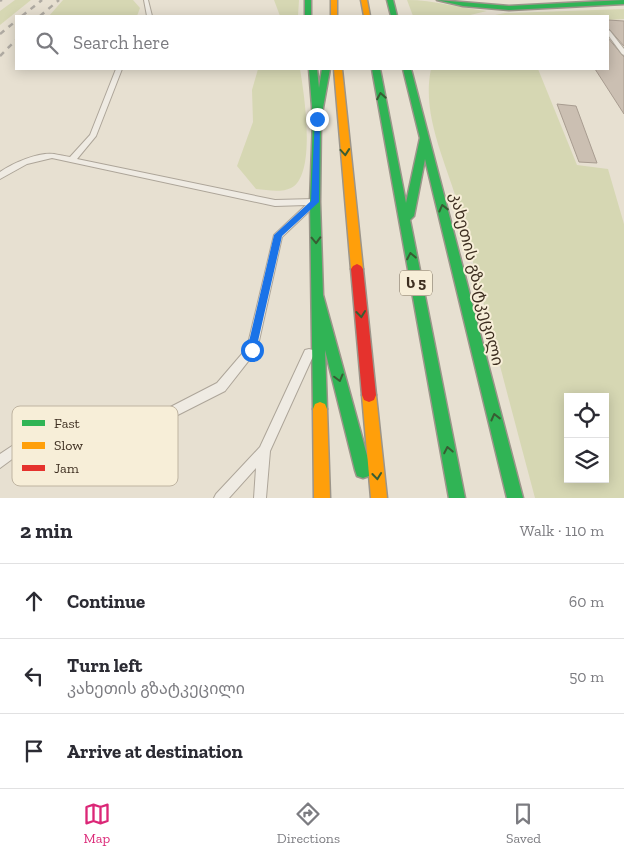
<!DOCTYPE html>
<meta charset="utf-8">
<style>
body{margin:0;font-family:"Zilla Slab","Noto Sans Georgian",serif;background:#f2f2f3;color:#2b2b33}
.controls{position:absolute;right:15px;bottom:15px;display:grid;overflow:hidden;border-radius:0px;box-shadow:0 2px 12px #0003}
.controls button{width:45px;height:45px;display:grid;place-items:center;padding:0;border:0;border-bottom:1px solid #e1e1e2;background:#fff;color:#2b2b33;font:25px sans-serif}
.stop{position:absolute;width:15px;height:15px;margin:-11px;border:4px solid #1a73e8;border-radius:50%;background:#fff}
.stop.end{background:#1a73e8;border-color:#fff;box-shadow:0 1px 5px #0008}
.list{margin:0;padding:0;list-style:none}
h2{display:flex;justify-content:space-between;align-items:center;height:65px;margin:0;padding:0 20px;font-size:21px}
h2 small{font-size:16px;font-weight:400;color:#7c7c81}
.list li{display:grid;grid-template-columns:32px 1fr auto;gap:15px;align-items:center;box-sizing:border-box;height:75px;padding:0 20px;border-top:1px solid #e1e1e2}
.list b{display:block;font-size:19px;white-space:nowrap}
.list p{margin:0;font-size:16px;white-space:nowrap;color:#7c7c81}
.list em{font-size:16px;font-style:normal;color:#7c7c81}
.icon{flex:none;width:28px;height:28px;fill:none;stroke:currentColor;stroke-width:2;stroke-linecap:round;stroke-linejoin:round}
.map{position:relative;flex:none;width:624px;height:498px;overflow:hidden}
.search{position:absolute;background:#fff;box-shadow:0 2px 12px #0003;left:15px;right:15px;top:15px;height:55px;display:flex;align-items:center;gap:12px;box-sizing:border-box;padding:0 18px;border-radius:0px;color:#7c7c81;font-size:19px}
.sheet{height:290px;background:#fff}
nav{display:flex;justify-content:space-around;align-items:center;box-sizing:border-box;height:70px;border-top:1px solid #e1e1e2;background:#fff;font-size:14px;color:#7c7c81}
nav a{display:grid;justify-items:center;gap:2px}
nav .on{color:#db2777}
.map>svg:first-child{display:block}
.green{fill:#d6d7b3;fill-rule:evenodd}
.building{fill:#cbbfb2;stroke:#a89c90}
.lines{fill:none;stroke-linecap:round;stroke-linejoin:round}
.lane-casing{stroke:#ada599;stroke-width:2}
.fast-casing{stroke:#9c958a;stroke-width:3}
.slow-casing{stroke:#9c958a;stroke-width:3}
.jam-casing{stroke:#9c958a;stroke-width:3}
.lane{fill:#efebe3;fill-rule:evenodd}
.fast{fill:#30b455;fill-rule:evenodd}
.slow{fill:#ff9f0a;fill-rule:evenodd}
.jam{fill:#e5322d;fill-rule:evenodd}
.rail{stroke:#afaaa2;stroke-width:2.5;stroke-dasharray:5.5 5.5;stroke-linecap:butt}
.oneway{stroke:#385d33}
.route{fill:#1a73e8}
.labels{text-anchor:middle;dominant-baseline:central;stroke-width:4;stroke-linejoin:round;paint-order:stroke}
.shield{fill:#f7eed8;stroke:#756857;stroke-width:1}
.shield-label{font-size:15px;font-weight:bold;fill:#3d2e20}
.street-label{font-size:16px;fill:#3d2e20;stroke:#f7eed8}
.key{fill:#f7eed8;stroke:#bfb4a1;stroke-width:1}
.key-label{font-size:14px;fill:#3d2e20}
</style>
<div class="map">
<svg width="624" height="498" viewBox="0 0 624 498">
<rect width="100%" height="100%" fill="#e7e0d1"/>
<g class="green">
<path d="M15,0H31L0,25V11Z"/>
<path d="M63,0H133L140,8L137,16H49Z"/>
<path d="M274,0H299L298,16H280Z"/>
<path d="M407,0C434,0 460,8 487,11L466,16H413Z"/>
<path d="M624,9V19L608,20V16H490L505,13Z"/>
<path d="M258,69H300C304,93 317,175 291,188C281,193 267,190 256,189L237,166L253,122L252,90Z"/>
<path d="M431,69H538L577,165L608,169L624,224V498H535C509,401 484,305 459,208C447,164 421,116 431,69ZM568,397H605V479H568Z"/>
</g>
<g class="building">
<path d="M608,20L624,21V46L608,28Z"/>
<path d="M608,38L624,57V114L595,69H608Z"/>
<path d="M557,104L576,106L597,163L579,162Z"/>
</g>
<g class="lines">
<defs>
<g id="lane">
<path d="M144,0H148L152,16H147Z"/>
<path d="M608,30L610,31L624,49V55L622,54L608,35Z"/>
<path d="M116,69H122L96,136L77,159L275,200L315,199L319,202L282,237L257,350L225,391L152,428L15,457L0,468V454L12,446L151,417L217,383L247,348L274,235L306,205L275,206L52,158L27,164L0,179V172C13,163 38,152 54,154C59,155 65,156 70,157L90,135Z"/>
<path d="M309,349L313,350L314,354L270,451L266,498H254L256,468L229,498H214L216,494L260,447L305,350Z"/>
</g>
<g id="fast">
<rect x="305" y="0" width="6" height="16"/>
<path d="M387,0H393L397,16H391Z"/>
<path d="M437,0L509,6L624,0V4L509,10L463,6Z"/>
<path d="M309,69H317L319,88L322,69H330L321,119L320,202L323,295L371,470L369,476L363,478L357,476L355,470L325,350L327,409L325,414L320,416L315,414L313,409L310,202L313,119Z"/>
<path d="M372,69H380L406,203L420,138L403,69H411L523,498H507L425,159L414,216L410,220L465,498H449Z"/>
</g>
<g id="slow">
<rect x="331" y="0" width="6" height="16"/>
<path d="M361,0H367L370,16H364Z"/>
<path d="M334,69H342L363,269L361,272L357,274L353,272L351,269Z"/>
<path d="M369,388L374,390L376,395L387,498H371L362,395L364,390Z"/>
<path d="M320,402L325,404L327,409L330,498H314L313,409L315,404Z"/>
</g>
<path id="jam" d="M357,264L361,266L363,269L376,395L374,400L369,402L364,400L362,395L351,269L353,266Z"/>
</defs>
<use href="#lane" class="lane-casing"/>
<use href="#fast" class="fast-casing"/>
<use href="#slow" class="slow-casing"/>
<use href="#jam" class="jam-casing"/>
<use href="#lane" class="lane"/>
<use href="#fast" class="fast"/>
<use href="#slow" class="slow"/>
<use href="#jam" class="jam"/>
<g class="rail">
<path d="M0,1L2,0"/>
<path d="M22,16L42,0"/>
<path d="M40,16L59,0"/>
<path d="M0,34L16,21"/>
<path d="M0,56L16,40"/>
</g>
</g>
<defs><path id="oneway-chevron" d="M-2-3.5L2.5 0L-2 3.5" fill="none" stroke-width="1.6" stroke-linecap="round" stroke-linejoin="round" transform="scale(1.25)"/></defs>
<g class="oneway">
<use href="#oneway-chevron" transform="translate(381 96) rotate(-100)"/>
<use href="#oneway-chevron" transform="translate(345 152) rotate(85)"/>
<use href="#oneway-chevron" transform="translate(443 208) rotate(-104)"/>
<use href="#oneway-chevron" transform="translate(316 240) rotate(88)"/>
<use href="#oneway-chevron" transform="translate(411 256) rotate(-101)"/>
<use href="#oneway-chevron" transform="translate(361 314) rotate(84)"/>
<use href="#oneway-chevron" transform="translate(339 378) rotate(75)"/>
<use href="#oneway-chevron" transform="translate(495 417) rotate(-104)"/>
<use href="#oneway-chevron" transform="translate(448 450) rotate(-101)"/>
<use href="#oneway-chevron" transform="translate(377 476) rotate(84)"/>
</g>
<path class="route" d="M315,118L320,119L319,202L282,236L256,350L252,355L247,350L274,235L311,201Z"/>
<g class="labels">
<rect class="shield" x="400" y="270.5" width="32" height="25" rx="4"/>
<g class="shield-label">
<text x="416" y="283">ს 5</text>
</g>
<g class="street-label">
<text transform="translate(477 279) rotate(76)">კახეთის გზატკეცილი</text>
</g>
</g>
<rect x="12" y="406" width="166" height="80" rx="8" class="key"/>
<rect x="22" y="420" width="23" height="6" fill="#30b455"/>
<rect x="22" y="442" width="23" height="7" fill="#ff9f0a"/>
<rect x="22" y="465" width="23" height="6" fill="#e5322d"/>
<g class="key-label">
<text x="54" y="428">Fast</text>
<text x="54" y="450">Slow</text>
<text x="54" y="473">Jam</text>
</g>
</svg>
<div class="controls">
<button><svg class="icon" aria-label="locate" viewBox="0 0 24 24"><circle cx="12" cy="12" r="6"/><path d="M12 2v4M12 18v4M2 12h4M18 12h4"/></svg></button>
<button><svg class="icon" aria-label="layers" viewBox="0 0 24 24"><path d="M12 4l9 5-9 5-9-5zM3 14l9 5 9-5"/></svg></button>
</div>
<div class="stop" style="left:252px;top:350px"></div>
<div class="stop end" style="left:317px;top:119px"></div>
<div class="search"><svg class="icon" aria-label="search" viewBox="0 0 24 24"><circle cx="10" cy="10" r="6"/><path d="M15 15l6 6"/></svg>Search here</div>
</div>
<section class="sheet">
<h2>2 min<small>Walk · 110 m</small></h2>
<ul class="list">
<li><svg class="icon" aria-label="ahead" viewBox="0 0 24 24"><path d="M12 20V5M6 11l6-6 6 6"/></svg><div><b>Continue</b></div><em>60 m</em></li>
<li><svg class="icon" aria-label="left" viewBox="0 0 24 24"><path d="M17 20v-9H6M10 6l-5 5 5 5"/></svg><div><b>Turn left</b><p>კახეთის გზატკეცილი</p></div><em>50 m</em></li>
<li><svg class="icon" aria-label="arrive" viewBox="0 0 24 24"><path d="M6 21V4h12l-3 4 3 4H6"/></svg><div><b>Arrive at destination</b></div></li>
</ul>
</section>
<nav>
<a class="on"><svg class="icon" aria-label="map" viewBox="0 0 24 24"><path d="M3 6l6-2 6 2 6-2v14l-6 2-6-2-6 2zM9 4v14M15 6v14"/></svg>Map</a>
<a><svg class="icon" aria-label="directions" viewBox="0 0 24 24"><path d="M12 3l9 9-9 9-9-9zM9 14v-3h6M13 9l2 2-2 2"/></svg>Directions</a>
<a><svg class="icon" aria-label="saved" viewBox="0 0 24 24"><path d="M7 4h10v16l-5-4-5 4z"/></svg>Saved</a>
</nav>
